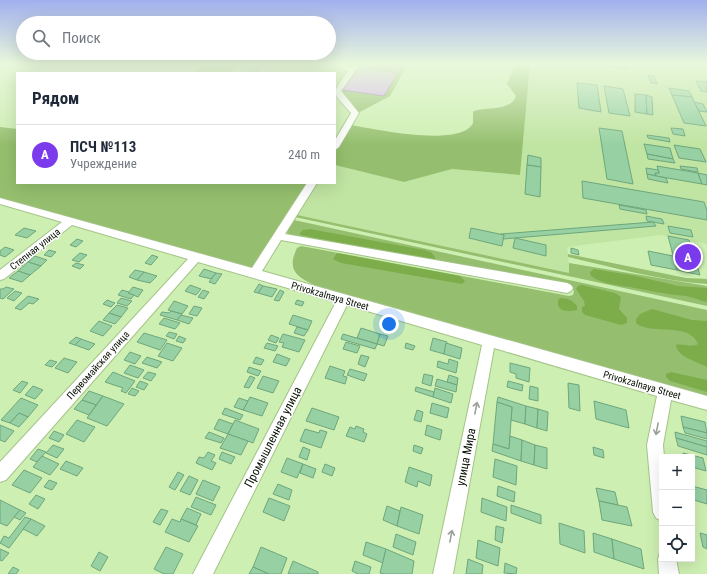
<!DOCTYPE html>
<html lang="ru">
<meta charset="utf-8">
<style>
body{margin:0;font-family:"Roboto Condensed",sans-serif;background:#f2f2f3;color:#1f2937}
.controls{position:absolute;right:12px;bottom:12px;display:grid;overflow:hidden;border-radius:0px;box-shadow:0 4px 16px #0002}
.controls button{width:36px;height:36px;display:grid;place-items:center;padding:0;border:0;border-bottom:1px solid #e0e1e3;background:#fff;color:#1f2937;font:20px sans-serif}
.you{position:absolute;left:389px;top:324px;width:14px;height:14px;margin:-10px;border:3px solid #fff;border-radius:50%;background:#1a73e8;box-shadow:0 0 0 6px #1a73e833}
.badge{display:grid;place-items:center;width:26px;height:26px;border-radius:50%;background:#7c3aed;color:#fff;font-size:13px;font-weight:700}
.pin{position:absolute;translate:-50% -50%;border:2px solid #fff;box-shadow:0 1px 4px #0006}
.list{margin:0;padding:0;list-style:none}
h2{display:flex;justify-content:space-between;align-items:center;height:52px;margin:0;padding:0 16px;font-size:17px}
h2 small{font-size:13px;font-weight:400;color:#747a83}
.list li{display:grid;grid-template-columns:26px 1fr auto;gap:12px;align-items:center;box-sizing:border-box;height:60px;padding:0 16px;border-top:1px solid #e0e1e3}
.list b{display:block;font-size:15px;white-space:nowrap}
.list p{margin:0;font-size:13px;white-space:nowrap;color:#747a83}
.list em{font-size:13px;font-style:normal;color:#747a83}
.icon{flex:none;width:22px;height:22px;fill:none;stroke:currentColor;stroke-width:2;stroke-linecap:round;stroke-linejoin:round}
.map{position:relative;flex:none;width:707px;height:574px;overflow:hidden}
.search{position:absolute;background:#fff;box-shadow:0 4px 16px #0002;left:16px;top:16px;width:320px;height:44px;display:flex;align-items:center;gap:10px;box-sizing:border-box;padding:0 14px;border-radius:22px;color:#747a83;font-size:15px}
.panel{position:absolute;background:#fff;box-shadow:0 4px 16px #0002;left:16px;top:72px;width:320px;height:112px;border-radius:0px}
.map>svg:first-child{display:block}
.built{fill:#c0e4a2}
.green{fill:#95bf6e}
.forest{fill:#7dad4a}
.water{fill:#d6a9f4;stroke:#987bab}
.building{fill:#96d0a3;stroke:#6ea67b}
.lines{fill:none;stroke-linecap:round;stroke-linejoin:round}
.minor-casing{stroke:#a4c388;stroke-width:2}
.minor{fill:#fff;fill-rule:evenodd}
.oneway{stroke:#9b9f99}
.labels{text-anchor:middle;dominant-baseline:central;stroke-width:3;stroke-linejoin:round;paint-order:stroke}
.street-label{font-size:10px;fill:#061000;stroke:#fff}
.near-street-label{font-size:12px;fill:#061000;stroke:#fff}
</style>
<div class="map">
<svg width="707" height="574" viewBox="0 0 707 574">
<rect width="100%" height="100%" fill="#ceefb2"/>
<g class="built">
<path d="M240,64H404L384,96L335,89V73L230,72Z"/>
<path d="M530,64H707V244L661,235L567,247L570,274L297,215L316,183H335V165L404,182L452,169L520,175Z"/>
</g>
<g class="green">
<path d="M205,64H240L230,72L234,73H194Z"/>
<path d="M404,64H408L390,96L358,113L339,89L384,96Z"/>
<path d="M515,64H530L520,175L452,169L404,182L335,165V152L351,125C374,129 461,148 473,123V112L474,111C486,107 512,111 516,96L507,84Z"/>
<path d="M0,127L17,129V183H308L252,269L0,199Z"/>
<path d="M297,215L569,273V263L707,286V306L295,217Z"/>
<path d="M294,220L707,310V397L314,285C295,276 287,269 297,248L301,246L569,296L573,295L574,291L572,288L288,236L287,232Z"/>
<path d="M568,254L686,278L707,279V284C662,281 612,267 568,257Z"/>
</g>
<g class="forest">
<path d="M310,229L424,250L431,252L435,257V259L432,260L300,235V233L303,230Z"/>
<path d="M337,253L460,276L465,281L462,284L341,263L333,259Z"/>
<path d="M594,269L636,276L678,286L707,288V302C700,301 693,297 686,296C669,295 652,291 635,288C620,285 603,285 591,276L590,272Z"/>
<path d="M582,285L615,293L621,297L619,309L627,318V323L621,325L585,315L582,312V307L585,306L584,301L576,289L578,286Z"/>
<path d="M560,298C568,298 573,301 577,306V310C568,312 556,312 558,300Z"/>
<path d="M652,309L692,320L707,321V367C698,362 677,357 676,345C683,343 691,348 698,344C689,321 651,336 636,323V319L640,314Z"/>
<path d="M671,372L707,380V392L670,381L666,377V374Z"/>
</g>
<g class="water">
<path d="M362,64H404L400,71L361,65Z"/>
<path d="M360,67L398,73L384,96L342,90Z"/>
</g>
<g class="building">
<path d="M255,64H265L258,71L249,70Z"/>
<path d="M600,64L628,66L629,69L601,66Z"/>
<path d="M648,75L654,76L657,84L651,83Z"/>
<path d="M696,81L707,82V92L701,91Z"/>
<path d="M577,83L597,85L601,112L579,108Z"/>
<path d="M604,86L623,89L630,116L609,113Z"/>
<path d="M669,88L689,91L692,97L672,95Z"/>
<path d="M635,94L646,95L647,114L635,112Z"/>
<path d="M646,95L652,97L653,115L647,114Z"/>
<path d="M672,95L692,97L706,126L684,123Z"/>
<path d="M694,102L703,104L707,112L699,111Z"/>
<path d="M599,128L622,131L633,184L607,179Z"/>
<path d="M671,128L683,129L685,136L673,134Z"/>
<path d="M647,135L669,138L670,142L648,138Z"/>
<path d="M644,144L670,148L673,159L647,154Z"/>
<path d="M674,145L700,149L706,162L679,158Z"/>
<path d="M647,154L673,159L675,163L648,159Z"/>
<path d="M528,155L541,158V167L527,165Z"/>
<path d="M527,165L541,167L540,197L525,194Z"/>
<path d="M657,166L698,173L702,184L656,176L655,173H659Z"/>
<path d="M680,166L697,168L698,172L681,169Z"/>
<path d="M646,168L658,170L659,173H655L656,176L647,174Z"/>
<path d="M698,173L707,175V185L702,184Z"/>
<path d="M647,174L666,178L668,183L648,179Z"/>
<path d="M582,181L704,202L707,210V220L583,198Z"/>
<path d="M619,205L646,210L647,214L620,209Z"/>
<path d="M646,216L662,219L664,224L647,221Z"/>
<path d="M653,222L656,226L503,239L504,235L501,234Z"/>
<path d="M668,226L691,230L693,237L670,233Z"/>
<path d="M24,228L36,231L27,238L15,235Z"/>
<path d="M471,228L504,235L502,246L469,238Z"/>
<path d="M668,236L689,240L700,275L677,270Z"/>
<path d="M515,238L546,245V256L513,248Z"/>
<path d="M77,239L83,241L76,247L70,245Z"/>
<path d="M5,247L14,250L5,257L0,255V251Z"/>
<path d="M571,248L578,250L579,255L571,253Z"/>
<path d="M49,250L56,252L51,257L44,255Z"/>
<path d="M648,251L673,256L677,270L651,265Z"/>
<path d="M80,253L87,255L79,262L72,260Z"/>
<path d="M152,255L158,257L151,265L145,263Z"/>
<path d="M35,256L47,260L41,266L28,262Z"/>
<path d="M28,262L41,266L30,275L18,271Z"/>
<path d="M76,263L84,265L80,269L72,266Z"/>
<path d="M204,269L216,273L211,279L199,276Z"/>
<path d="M135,270L144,272L137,280L129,277Z"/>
<path d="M18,271L30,275L22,282L9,278Z"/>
<path d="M144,272L157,276L150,283L137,280Z"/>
<path d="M216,273L222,274L215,284L209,282Z"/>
<path d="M259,284L263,286L258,293L254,292Z"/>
<path d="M190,285L201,289L196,295L185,291Z"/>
<path d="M263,286L277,289L272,297L258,293Z"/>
<path d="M6,287L14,289L3,299L0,298V289H3Z"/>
<path d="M133,287L143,290L138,297L128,293Z"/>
<path d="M122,290L129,292L128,293L134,295L131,299L118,295Z"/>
<path d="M203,290L209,292L204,299L198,297Z"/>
<path d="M280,290L284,292L279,301L274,300Z"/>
<path d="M15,291L22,293L14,301L7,298Z"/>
<path d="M28,296L39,299L33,304L29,303L21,310L15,308Z"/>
<path d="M121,298L132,301L127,306L117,303Z"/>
<path d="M107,300L115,303L111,307L103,304Z"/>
<path d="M297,300L304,302L302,306L295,304Z"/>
<path d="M174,301L188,306L182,314L168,310Z"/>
<path d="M117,305L128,308L121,317L109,313Z"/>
<path d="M194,306L202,308L197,316L189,314Z"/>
<path d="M171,311L182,314L177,320L160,315L162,312L169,313Z"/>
<path d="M109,313L121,317L115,324L103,320Z"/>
<path d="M181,315L193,318L189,324L177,320Z"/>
<path d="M293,315L312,321L308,330L289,324Z"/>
<path d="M164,318L180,323L175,329L159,324Z"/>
<path d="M99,321L112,326L103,336L90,331Z"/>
<path d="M297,327L308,330L304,336L294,333Z"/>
<path d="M361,328L380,334L377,344L357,338Z"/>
<path d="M169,332L177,334L174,339L166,336Z"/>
<path d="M144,333L167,340L160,350L137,342Z"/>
<path d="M283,334L305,340L299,352L282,347L284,343L279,342Z"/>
<path d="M343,334L377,344L375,349L341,339Z"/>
<path d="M380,334L388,336L384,346L377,344Z"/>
<path d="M271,335L279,338L276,343L268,340Z"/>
<path d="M179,336L186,339L183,343L176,341Z"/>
<path d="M76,337L81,339L75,345L69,343Z"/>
<path d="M433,338L447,342L444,354L430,350Z"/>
<path d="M81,339L95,344L89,350L75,345Z"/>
<path d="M346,342L360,346L357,353L343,349Z"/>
<path d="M167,343L182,348L173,361L158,356Z"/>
<path d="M267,343L278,346L275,351L264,348Z"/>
<path d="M406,343L415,346L413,350L405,348Z"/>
<path d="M446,343L462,348L460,359L444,354Z"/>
<path d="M130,352L141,356L135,364L124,360Z"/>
<path d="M277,354L290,359L286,366L273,362Z"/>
<path d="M361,355L369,357L365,367L358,364Z"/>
<path d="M147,357L162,362L157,368L142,363Z"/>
<path d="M256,357L264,360L261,365L253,363Z"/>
<path d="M64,358L77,362L68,373L55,368Z"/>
<path d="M449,359L458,362L456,373L437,367L438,361L448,364Z"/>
<path d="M50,360L57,362L52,367L45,365Z"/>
<path d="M510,363L530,368L529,382L516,378V374L510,372Z"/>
<path d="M130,365L144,370L138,378L124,373Z"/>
<path d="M330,366L345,371L343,376L347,377L345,384L325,378Z"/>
<path d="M249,367L261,371L258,376L247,372Z"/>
<path d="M350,369L367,374L364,381L347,375Z"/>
<path d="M113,372L135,381L126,393L121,391L123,388L105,382Z"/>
<path d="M148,372L156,374L151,381L143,378Z"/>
<path d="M424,374L433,376L431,386L422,383Z"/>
<path d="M449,375L458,378L457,385L447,382Z"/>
<path d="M250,376L255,378L249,388L244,387Z"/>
<path d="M263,376L279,381L273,393L257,388Z"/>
<path d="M437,379L457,385L456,392L435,386Z"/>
<path d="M22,381L28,383L20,393L13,390Z"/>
<path d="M140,381L148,384L144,390L136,387Z"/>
<path d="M508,381L523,385L522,391L507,387Z"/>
<path d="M568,383L579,385L580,411L569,408Z"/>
<path d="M33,386L43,390L35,399L25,395Z"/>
<path d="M530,386L538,388V401L529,399Z"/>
<path d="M416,387L434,392L433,397L415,391Z"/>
<path d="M132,388L139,391L135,396L128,394Z"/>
<path d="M435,388L453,394L451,403L433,397Z"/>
<path d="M89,391L103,396L96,405L82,400Z"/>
<path d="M103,396L124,404L107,426L87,418Z"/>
<path d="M250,397L268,403L262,416L243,410Z"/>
<path d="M498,397L526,406L525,424L511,420L512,407L497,402Z"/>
<path d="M21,398L38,405L28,417L19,413L10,423L1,420Z"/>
<path d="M239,398L248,401L243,410L234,407Z"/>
<path d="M82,400L96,405L89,415L74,409Z"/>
<path d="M594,401L626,410L629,428L596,419Z"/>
<path d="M497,402L512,407L509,449L493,444Z"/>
<path d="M432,403L449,408L447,418L430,413Z"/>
<path d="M526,406L538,409L537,428L525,424Z"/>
<path d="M225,408L243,415L240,420L222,414Z"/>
<path d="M312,408L339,417L334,430L306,421Z"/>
<path d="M538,409L548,412L547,431L537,428Z"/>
<path d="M417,410L423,412L421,422L414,420Z"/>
<path d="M19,413L28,417L19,427L10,423Z"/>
<path d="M681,416L705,422L707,433L683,427Z"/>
<path d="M219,419L233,424L228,434L214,429Z"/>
<path d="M77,420L95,427L84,442L66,434Z"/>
<path d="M235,420L259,429L253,443L228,434Z"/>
<path d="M0,425L14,431L5,442L0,440Z"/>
<path d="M427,425L442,430L440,440L425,435Z"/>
<path d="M356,426L364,429L363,432L367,434L364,442L346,436L350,427L355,429Z"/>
<path d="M683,427L707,433V439L685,433Z"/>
<path d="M305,429L319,433L320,430L327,432L321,448L300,441Z"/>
<path d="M54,431L64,435L59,442L49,438Z"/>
<path d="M209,432L224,438L221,443L205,438Z"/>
<path d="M675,432L707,441V447L676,438Z"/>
<path d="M228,434L248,441L241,455L220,448Z"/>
<path d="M510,436L522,440L521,461L492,451L493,444L509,449Z"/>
<path d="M676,438L707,447V455L678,446Z"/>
<path d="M522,440L535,445L534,465L521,461Z"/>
<path d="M53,445L64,449L57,458L46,453Z"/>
<path d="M414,445L423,448L421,454L413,451Z"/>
<path d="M535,445L547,448V469L534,465Z"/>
<path d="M303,447L310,450L307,460L299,457Z"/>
<path d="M593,447L603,450L604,458L594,455Z"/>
<path d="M38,449L46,452L37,462L30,459Z"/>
<path d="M208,452L215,455L211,461L216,463L212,470L196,463L199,457L204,458Z"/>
<path d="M222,452L235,457L231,464L219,459Z"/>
<path d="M683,453L703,458L706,471L692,467V457H684Z"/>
<path d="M42,456L59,464L50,475L33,467Z"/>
<path d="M287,458L303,464L297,478L281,472Z"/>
<path d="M495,459L517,466L516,485L493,477Z"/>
<path d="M66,461L83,468L77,476L60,469Z"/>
<path d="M303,464L316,469L313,478L300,473Z"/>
<path d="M325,464L335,468L332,476L322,472Z"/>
<path d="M409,467L432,475L430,486L418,481L417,487L405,482Z"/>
<path d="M24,470L42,478L30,493L12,485Z"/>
<path d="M178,472L184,475L175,490L169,487Z"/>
<path d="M189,476L198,480L190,495L180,491Z"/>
<path d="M49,480L57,483L52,490L44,487Z"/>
<path d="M203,480L220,487L213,501L196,494Z"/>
<path d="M278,484L292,490L289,500L273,494Z"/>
<path d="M498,486L515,492L514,502L497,496Z"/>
<path d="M692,486L707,490V504L694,500Z"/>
<path d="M596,488L615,492L618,505L599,501Z"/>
<path d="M36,495L45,499L38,509L29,504Z"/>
<path d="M196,497L216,505L211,515L191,507Z"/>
<path d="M269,498L290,506L284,521L263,512Z"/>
<path d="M482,498L507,507L506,521L481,512Z"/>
<path d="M0,500L20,510L7,526L0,523Z"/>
<path d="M599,501L627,507L632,526L602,520Z"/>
<path d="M511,505L541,515V524L511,513Z"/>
<path d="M387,506L400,511L397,526L383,520Z"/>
<path d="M401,507L423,515L419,534L397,526Z"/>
<path d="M187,508L201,514L196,525L181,519Z"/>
<path d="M161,509L168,511L160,525L153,522Z"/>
<path d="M20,510L26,513L20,520L14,517Z"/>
<path d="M25,517L31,519L9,548L0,543L4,536L9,538Z"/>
<path d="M31,519L45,526L37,536L23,529Z"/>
<path d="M172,519L180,522L181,519L198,526L189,542L165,532Z"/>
<path d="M559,523L584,531L585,553L560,544Z"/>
<path d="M496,526L504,528L502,543L495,540Z"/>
<path d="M593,533L612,539L614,559L594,552Z"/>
<path d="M700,533L707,535V549L703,547Z"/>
<path d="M396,534L416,542L413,555L393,547Z"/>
<path d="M612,539L641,549L644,569L614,559Z"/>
<path d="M478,540L500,548L498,566L476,558Z"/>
<path d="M366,542L386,549L383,563L363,555Z"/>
<path d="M166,547L183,554L173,574H164L154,569Z"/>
<path d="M261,547L287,558L281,574H269L253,567Z"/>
<path d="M0,549L9,553L2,561L0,560Z"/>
<path d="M386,549L414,561L412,574H384L380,573Z"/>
<path d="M99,552L108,557L100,571L91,566Z"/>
<path d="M468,559L483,565L482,574H466Z"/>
<path d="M293,561L318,572V574H288Z"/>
<path d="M355,561L371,567L369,574H358L352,571Z"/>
<path d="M505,563L517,568L516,574L504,573Z"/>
<path d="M13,567L19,570L16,574H8Z"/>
<path d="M253,567L269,574H249Z"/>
</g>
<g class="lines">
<defs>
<g id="minor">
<path d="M326,64H344L351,68L353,64H360L341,91L359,113L339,147L335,150V140L351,113C332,91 330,96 348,71L341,68Z"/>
<path d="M307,183H317L285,234L567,283L571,285L573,288L571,291L567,293L281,240L262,271L707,396V410L671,400L663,445L664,457H662V521L656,518L653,512L647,445L657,396L494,348L453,574H433L482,345L347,305L213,574H193L336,302L198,262L6,480L0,482V462L188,259L72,225L4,279L0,280V270L62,222L0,204V198L252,268Z"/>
<path d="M660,552H662V559H676L679,574H659L658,559Z"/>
</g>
</defs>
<use href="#minor" class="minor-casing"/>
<use href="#minor" class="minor"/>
</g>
<defs><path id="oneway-shaft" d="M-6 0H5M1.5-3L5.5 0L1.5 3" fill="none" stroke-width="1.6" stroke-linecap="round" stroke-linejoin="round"/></defs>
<g class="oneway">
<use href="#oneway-shaft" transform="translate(476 408) rotate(-79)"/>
<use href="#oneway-shaft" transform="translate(657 429) rotate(101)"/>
<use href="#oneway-shaft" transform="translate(451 536) rotate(-79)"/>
</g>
<linearGradient id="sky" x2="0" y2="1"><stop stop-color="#a1b0ed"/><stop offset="0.44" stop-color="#e9f8dc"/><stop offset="1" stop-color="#e9f8dc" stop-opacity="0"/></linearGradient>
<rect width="707" height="145" fill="url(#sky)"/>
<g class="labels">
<g class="street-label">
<text transform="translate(35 249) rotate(-38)">Степная улица</text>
<text transform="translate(330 296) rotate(16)">Privokzalnaya Street</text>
<text transform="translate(98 365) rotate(-48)">Первомайская улица</text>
<text transform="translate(642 385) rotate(16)">Privokzalnaya Street</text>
</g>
<g class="near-street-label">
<text transform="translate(273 437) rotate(-63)">Промышленная улица</text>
<text transform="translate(466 457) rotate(-79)">улица Мира</text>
</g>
</g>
</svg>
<div class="controls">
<button>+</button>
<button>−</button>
<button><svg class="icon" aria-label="locate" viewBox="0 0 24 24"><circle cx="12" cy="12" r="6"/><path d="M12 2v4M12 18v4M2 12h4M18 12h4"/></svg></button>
</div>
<div class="you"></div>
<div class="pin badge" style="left:688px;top:257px">A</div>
<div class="search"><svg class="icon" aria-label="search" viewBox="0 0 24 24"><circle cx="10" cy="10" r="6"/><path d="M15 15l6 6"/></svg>Поиск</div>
<section class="panel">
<h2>Рядом<small></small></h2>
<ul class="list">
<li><span class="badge">A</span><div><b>ПСЧ №113</b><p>Учреждение</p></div><em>240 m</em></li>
</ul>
</section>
</div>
